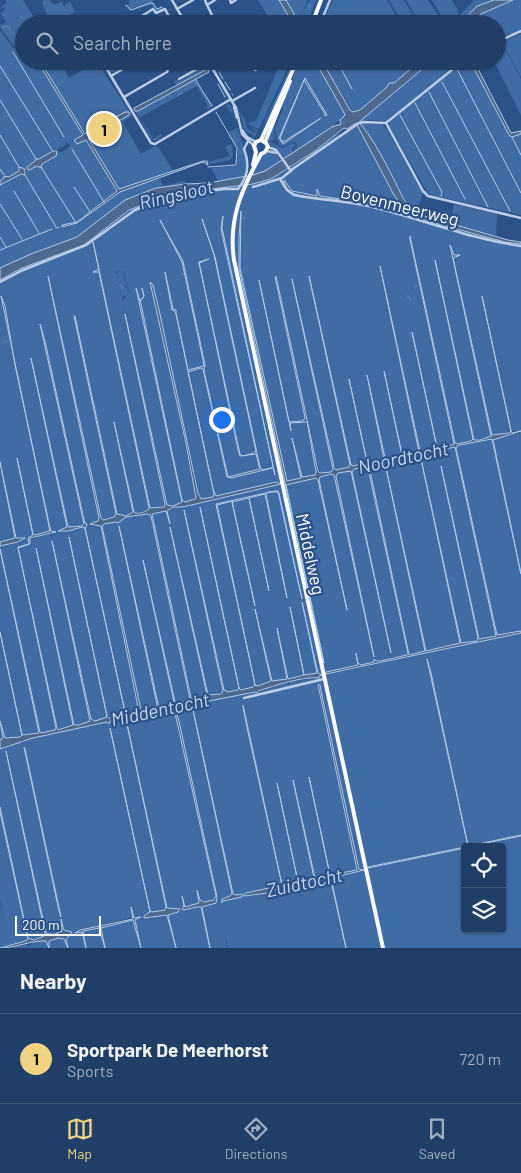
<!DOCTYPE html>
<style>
body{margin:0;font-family:Barlow,sans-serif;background:#28456d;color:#f1f3f6}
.controls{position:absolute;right:15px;bottom:15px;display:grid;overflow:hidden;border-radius:5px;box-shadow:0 1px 4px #0004}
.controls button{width:45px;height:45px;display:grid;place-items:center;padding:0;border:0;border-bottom:1px solid #3d577b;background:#203e67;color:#f1f3f6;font:25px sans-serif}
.scale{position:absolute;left:15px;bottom:12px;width:86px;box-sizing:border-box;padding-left:5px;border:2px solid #fff;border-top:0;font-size:14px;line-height:18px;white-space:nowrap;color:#fff;-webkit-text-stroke:4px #2b5289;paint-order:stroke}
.you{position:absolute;left:221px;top:419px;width:18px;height:18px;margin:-12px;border:4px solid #fff;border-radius:50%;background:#1a73e8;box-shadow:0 0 0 8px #1a73e833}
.badge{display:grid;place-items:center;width:32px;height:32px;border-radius:50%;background:#eed181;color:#111;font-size:16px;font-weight:700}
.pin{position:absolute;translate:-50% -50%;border:2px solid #fff;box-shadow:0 1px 5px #0006}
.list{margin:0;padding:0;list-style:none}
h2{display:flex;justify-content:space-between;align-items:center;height:65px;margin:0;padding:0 20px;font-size:21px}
h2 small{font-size:16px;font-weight:400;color:#a2aec0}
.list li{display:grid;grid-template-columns:32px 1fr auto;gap:15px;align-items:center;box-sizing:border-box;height:90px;padding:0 20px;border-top:1px solid #3d577b}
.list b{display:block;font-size:19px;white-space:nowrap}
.list p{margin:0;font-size:16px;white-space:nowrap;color:#a2aec0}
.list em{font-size:16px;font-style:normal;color:#a2aec0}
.icon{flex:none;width:28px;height:28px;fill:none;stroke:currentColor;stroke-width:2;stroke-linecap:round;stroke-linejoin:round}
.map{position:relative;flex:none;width:521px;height:948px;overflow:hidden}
.search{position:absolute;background:#203e67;box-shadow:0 1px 4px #0004;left:15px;right:15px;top:15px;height:55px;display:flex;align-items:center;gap:12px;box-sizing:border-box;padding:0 18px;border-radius:28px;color:#a2aec0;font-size:19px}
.sheet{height:155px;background:#203e67}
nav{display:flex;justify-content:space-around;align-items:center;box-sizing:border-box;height:70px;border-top:1px solid #3d577b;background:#203e67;font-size:14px;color:#a2aec0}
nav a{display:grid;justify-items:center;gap:2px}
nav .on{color:#eed181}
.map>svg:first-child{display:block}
.grass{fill:#406ca5;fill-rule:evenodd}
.forest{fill:url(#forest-crowns)}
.park{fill:url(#park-tufts)}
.water{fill:#4d698f;stroke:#aec8e8;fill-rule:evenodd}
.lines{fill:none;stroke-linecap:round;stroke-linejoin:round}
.stream{stroke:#aec8e8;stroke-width:1}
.minor{stroke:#b9cde8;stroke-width:2.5}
.primary{stroke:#fbfcfe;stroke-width:4}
.labels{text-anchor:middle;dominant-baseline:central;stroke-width:4.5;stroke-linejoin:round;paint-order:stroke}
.street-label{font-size:18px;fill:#fff;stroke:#2b5289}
.water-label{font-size:19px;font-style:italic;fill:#c4d7ef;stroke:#2b5289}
</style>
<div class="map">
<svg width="521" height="948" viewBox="0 0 521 948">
<defs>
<pattern id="forest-crowns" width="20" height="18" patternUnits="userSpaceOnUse" patternTransform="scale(1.25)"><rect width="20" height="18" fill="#406ca5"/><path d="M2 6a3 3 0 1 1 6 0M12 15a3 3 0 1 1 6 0" fill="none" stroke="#5d82b2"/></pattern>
<pattern id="park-tufts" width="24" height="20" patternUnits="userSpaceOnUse" patternTransform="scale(1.25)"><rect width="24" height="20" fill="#406ca5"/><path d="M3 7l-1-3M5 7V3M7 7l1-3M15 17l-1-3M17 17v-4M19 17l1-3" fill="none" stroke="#5d82b2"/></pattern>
</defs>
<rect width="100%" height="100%" fill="#2b5289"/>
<g class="grass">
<path d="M6,0H23L31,13L29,18L18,17L16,19H12L6,22L0,13L4,11L5,7L0,9V8L7,3Z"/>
<path d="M44,0H49L54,5L61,2L64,6L70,1L75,12L50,22L42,2Z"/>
<path d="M129,0H154L151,3H153L157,9L163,7L164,8L156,11L151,5L130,11L124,5H126L130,10H132L150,3L130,9L127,5H129Z"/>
<path d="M258,0H279L293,24H273Z"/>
<path d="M286,0H308L301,15L307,24H300Z"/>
<path d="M331,0L325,16L333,0H387L401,24H323L324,19L321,24Z"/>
<path d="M389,0H404L418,24H403Z"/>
<path d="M406,0H428L444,24H420Z"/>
<path d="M432,0H452L459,13L453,20L454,21L474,0H494L477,6L460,24L451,22L446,24Z"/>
<path d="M513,0H521V29L497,40V24H474L473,21L481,14Z"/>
<path d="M0,30L13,48L24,43V61H37L83,135L75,140L76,143L86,140L117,191L77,222L62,227L77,223L120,192L160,177L163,186L185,181L186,184L156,188L126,200L77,237L31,254L0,268V185L21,174L25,175L27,169C36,169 52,161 58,152H62L71,146L65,141L67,144L28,165L25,169L20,167L19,171L9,177L4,176V178L0,181Z"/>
<path d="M521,34V77L503,44L521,79V115L494,61H497V44Z"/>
<path d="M43,61H46V67L52,70H58L62,65L69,78L97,62L129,111L128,114L130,113L132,116L124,121L123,123L141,154L156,146L159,148L173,171L119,190L42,64Z"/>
<path d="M281,61H291L259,129L249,125V122L255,121L257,119Z"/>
<path d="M293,61H295L275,107L261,130Z"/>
<path d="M299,61H315L345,115L342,119L334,124L335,126L295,152L294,150L297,146L296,142C290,141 286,147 280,146C271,129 277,124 283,109L282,108L283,103Z"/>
<path d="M322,61H420L394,83L388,84L387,87L360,110L353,112Z"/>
<path d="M432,61H457L458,63L387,121L368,120L359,122Z"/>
<path d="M464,61H470L474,66L509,135L512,137L521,134V215L431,195L427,192L389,126L390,122Z"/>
<path d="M207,65L212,71L210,72L207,69L176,85L174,80L180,81Z"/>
<path d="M195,80L213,106L208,109L206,107L208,106L195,83L138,115L153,139L161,134L162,136L155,141L152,140L135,111H139Z"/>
<path d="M229,104L231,106C234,126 253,158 243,177L218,181L211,168L237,166L242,170L244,157L241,154L237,128L233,115L226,105Z"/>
<path d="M240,113L245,119L247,128L254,133L256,131L249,126L258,130L255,137L244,129Z"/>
<path d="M276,120L274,131L275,138L272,141H269L282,148L292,143L296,145L292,149L293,153L285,159C271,140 260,149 276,120Z"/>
<path d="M356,123L394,195L408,216L505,242L521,244V631L397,657H391C389,660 379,662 375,660L373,662L361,665L358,664L357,665L326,673L346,671L521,633V835L512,837L521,836V948H228L225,936L227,948H210L202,907L216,903L217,897L190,777L216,898L209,901L200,900L197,904L184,907L182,909L184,910L197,907L201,908L210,948H68L66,939L72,932L63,928L62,931L53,935L46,933L36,888L45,935L36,939H30L26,929L27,941L0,947V904L4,921L0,900V812L3,822L0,807V749C8,749 15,741 23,743C33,735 75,728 90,725L92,726L123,718L126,720L128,717L141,714L142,716L144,714L176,709L178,707L191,704L192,706L193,704L195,703L255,692L257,693L258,692L271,687L273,689V687L287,683L289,685L290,682L318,678L317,669L316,674H304L286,680L271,681L258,686L255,684L253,687C243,689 234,693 224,691L184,511L223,692L214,696L208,695L202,671L207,696L192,700L175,622L190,700L177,703L174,700L173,704L160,706L157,705L156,708L141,710L102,526C105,523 115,521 118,523L126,517L117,514L101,440L116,515L104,519L101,518L85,451L99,518L98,521L90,524L91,525H99L101,526L140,710L121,717L107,716L105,719L92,721L75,646L90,722L58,730L56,728L55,730L41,733L39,732L38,734L6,739L4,737L2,730L3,738L0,740V546L17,543L24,540V538L17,539L16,538L15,539L0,542V466L5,483L0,462V280L22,268L84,245L129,210L156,199L188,192L253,184L271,179L300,162L338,134H341ZM115,269L117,272L124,271L129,294L123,300L125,310ZM275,276L311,435L312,447L320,473L332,472L333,463L336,470L349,467L350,465L353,466L383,460L384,457L387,459C410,454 431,451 454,445L455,443L457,444L471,441L473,438L474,440L490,437L492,434L494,436L509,433L511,431H520V433L421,454L420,456L419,454C407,457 376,461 368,467L366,466L353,469L352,472L349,470L338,473L336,475L337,483L332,473L320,477L319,480L316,478L286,485L285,480L288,481L315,475L316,472ZM152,282L200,497L201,499L212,498L215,495L216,496L276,482L280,484L185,507H174L167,512H154L151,515L150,514L136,516L134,518L133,517H128L127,515L133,512L136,513L148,510V501L151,509L165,506L161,480L168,506H173L181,503L182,500L185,502L195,499L196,498ZM42,494L51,531L55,532L51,536L49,534L29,540L28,538L33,534L35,535L50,532ZM317,685H320L321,691L360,871L278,888C268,893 254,898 244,894L357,870ZM6,751H7L34,882L30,864ZM509,839L471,847H502V929H465V848L428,855ZM167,907L169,909H180L169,914V921L166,914L153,916L152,919L149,917H144L149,914L150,911L152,913L165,910ZM134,917H141L135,921L133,920L102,927L100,929L99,928L84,931L83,932H75L80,930Z"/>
<path d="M363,123L382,124L389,132L423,193L416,214L410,209L370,138L360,124Z"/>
<path d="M231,144L233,155L230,160L209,164V162L230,156L225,147Z"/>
<path d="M271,152L278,156L281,161L265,171L252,175L261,156Z"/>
<path d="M454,204L497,214L496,236L450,223Z"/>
<path d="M62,938L65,941L67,948H11L25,944L29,946L36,940L46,941L48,943L53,939Z"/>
</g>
<g class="forest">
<path d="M23,0L33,16V24H24V41L14,46L0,27V24L1,25L12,19H16L21,16L29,17L31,13Z"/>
<path d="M310,0H316L307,24L301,15Z"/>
<path d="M195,82L197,86L140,117L138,115Z"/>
<path d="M237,128L241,154L244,159L242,170L237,166L238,148L229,132Z"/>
<path d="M246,202L249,203C244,212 248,220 245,229L241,231L243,213L242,205Z"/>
<path d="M123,271L129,295L122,297L116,273Z"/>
<path d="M181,271L185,273L189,291H186L181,283Z"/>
<path d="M419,285L423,305H410L405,292L411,286Z"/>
<path d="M6,323L9,342L0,343V325Z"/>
</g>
<g class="park">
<path d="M46,61H59L61,64L58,70H54L47,67Z"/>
<path d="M105,61H130L112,73Z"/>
</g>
<g class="water">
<path d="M279,0H286L300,24H293Z"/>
<path d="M494,0H513L481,14L471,24H460L477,6Z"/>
<path d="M37,61H43L42,64L85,134L125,112H129L130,114L126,117L88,138L119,189L203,161H207L208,165L203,162L120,192L77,223L62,227V225L77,222L117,191L86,140L77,144L74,140L83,135Z"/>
<path d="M315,61H322L350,110L353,112L360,110L387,87L389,83H394L420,61H432L359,122C371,136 382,156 390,172C398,186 403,202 414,213L508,240L521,242V244L505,242L408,216L394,195L356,123L347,129L344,128L315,151L271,179L253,184L188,192L156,200L129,210L84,245L22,268L0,280V268L2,267L31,254L77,237L125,200L156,188L186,184L208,183L253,175L265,171L332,127L341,124L340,120L345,115L342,109Z"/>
<path d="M470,61H474L476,65L511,133L521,131V134L512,137L509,135Z"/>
<path d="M207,69L209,72L138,111H135L134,108L138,106Z"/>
<path d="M305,78L327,115L325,116V114L304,80L280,138L283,142L321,118L283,144L279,138Z"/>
<path d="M53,151H57L56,156L42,164L41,168L37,166L29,170L27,169V167L35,161L36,159H39Z"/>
<path d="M19,167L25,169V175L21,174L0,185V181L4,178V176L9,177L19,171Z"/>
<path d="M284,180L292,191L317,196V189L320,196L340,199C331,200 300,197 292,193C287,190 284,184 284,180Z"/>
<path d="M241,211L240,268L287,481L301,478L292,438L302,477L315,475L316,472L307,422L290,423L291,431L259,280L289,422L303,421L305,418L279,295L275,277L276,276L318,471L320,473L331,472L333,469L292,279L333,462L334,468L336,470L349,467L350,465L309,276L351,465L353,466L367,462L349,379L367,462H376L384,459L367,375L385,458L402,456L384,371L402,454L404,456L419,452L380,266L420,451L421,452L437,448L412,332L437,447H446L454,444L410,239V236L455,443L457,444L471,441L473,439L435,260L474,440H480L491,436L450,245L454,255H460L453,258L492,435L509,433L511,431L482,296L511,431L512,433L521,431L493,440L521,574L492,439L460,445L457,446L456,448L497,635L521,631V633L326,674V672L358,665L356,653L358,663L361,665L374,662V659L376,661H380L407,655L408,653L368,468L366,466L354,469L352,472L391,653L351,471L338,473L336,476L374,657L334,475L331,474L320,477L319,480L347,610L318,480L316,478L286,485L324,663L239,269V237ZM455,447L496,636L479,639L441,466L478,638L477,641L461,643L421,459L460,643L426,651L386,468L425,651L409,655L369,466Z"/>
<path d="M223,216L222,228L275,475L273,468L231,478L227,477L203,369L201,368L188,372L213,489L216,496L276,482L281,484L183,507H173L167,511L170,524L166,511L152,514L191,698L194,700L205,697L207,695L170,527L208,695L221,694L223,691L184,510L224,690L228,692L238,690L239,688L200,507L239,688L241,690L253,687L255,685L253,675L216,504L275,491H278L279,493L302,599L278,492H269L266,494L287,598L265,494L249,498L269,591L249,498L232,502L255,606L232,501L217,505L255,685L258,686L271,681L255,609L272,681L287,679L277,628L288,679L304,675L290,607L304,675L317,673L302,602L318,673L322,675L319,676V678C303,676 274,686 258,691L257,693L255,692L178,707L176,709L144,714L142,716L141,714L128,717L126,720L122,718L110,721L109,724L107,722L33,738L0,749V740L3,738L0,721L5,738L20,737L22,735L0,632L22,735L39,733L0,549L40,732L41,733L55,730L56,728L18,547L29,544L28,538L33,535L17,458L33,534L35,535L50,531L1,296L5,306L15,365L50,528L51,531L56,532L30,538V544L18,548L57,728L58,730L73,725L36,548L74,725H79L90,721L52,541L91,719L95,721L107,717L69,537L107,716L109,718L121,717L139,712L101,526L90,524L98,521L99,518L48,276L101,518L103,520L114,517L116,514L74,316H75L117,514L126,516L133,512L114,422L134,512C138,515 144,512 148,510L149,508L99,272H93L99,269L93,242L150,508L164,507L165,504L125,314L167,505L173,506L182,502L136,288L140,301L144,296L142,288L144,296L140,302L141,304L182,500L185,502L195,499L196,498L185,439L150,282L153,285L160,314L198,493L201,499L213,497L214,494L176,314L175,311L172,310L165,272L173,309L176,310V313L188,370L204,366L202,355L182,262L160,220L183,261L205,365L204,371L228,477L260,469L256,454L240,456L238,450L199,262L209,259L199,263L240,454L243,456L254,453L256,451L214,255L202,219L215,257L260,467L262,470L271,468L273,466L221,229ZM148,514L151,516L190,699L189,701L177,703L175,702L143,560L174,702L173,704L159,706L158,704L119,526L157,705V708L143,711L141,710L102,526L104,524L116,522L118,523L126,517Z"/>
<path d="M40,324L45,341L84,520L85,523L87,524L85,529L88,542L125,712L85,528L82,527L68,531H58L67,527L31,358L68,527L82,526L84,524Z"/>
<path d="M0,462L16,538H25L18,542L0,546V542L15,538Z"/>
<path d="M427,659L431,673L468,846L521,835V836L466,847L468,846Z"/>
<path d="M318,685H320L321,691L359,869L364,870L331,878L346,948L330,877L278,888L268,893L244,896V894L246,893L282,885L248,732L243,707V705L282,885L298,882L277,783L298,882L314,878L293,780L315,878L330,875L309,777L330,875L357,870Z"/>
<path d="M193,710L233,894L236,895L242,894V897L223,901L222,903V899L230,896L232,893Z"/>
<path d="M175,713L177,714L179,721L217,897L216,903L202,907L210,948L201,907H197L184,910L182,909L184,906L182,896L185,907L199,903L197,890L200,900L204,902L214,900L216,896Z"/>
<path d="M127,724L167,908L180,909L178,912L168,915L176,948L167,915L144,918V916L150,912L110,728L150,911L152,912L165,910L166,907Z"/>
<path d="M24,747L25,749L61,917L59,911Z"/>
<path d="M6,751L46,933L53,935L62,931L61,919L64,930L72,932L66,939L68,948L64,939L58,938L49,941V948L46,941C31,940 17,948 0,948L25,941L28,939L0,812V807L28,938L34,940L44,936L45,933Z"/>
<path d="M465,847V848L368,868V867Z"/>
<path d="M131,907L134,918L141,917L135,920L141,948L133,920L101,928L105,948L99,928L83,931L86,948L82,932L75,933L80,930L133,919Z"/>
</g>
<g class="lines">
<g class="stream">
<path d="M151,3H153L157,9L162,7"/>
<path d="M126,5L131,10L150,3"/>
<path d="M13,52L64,137"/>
<path d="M337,61L352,89"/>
<path d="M0,66L52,150"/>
<path d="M457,69L521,193"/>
<path d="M219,72L223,79"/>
<path d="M195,79L212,106"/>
<path d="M225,82L230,90"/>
<path d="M442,82L510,211"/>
<path d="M218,84L225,97"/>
<path d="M429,92L488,207"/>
<path d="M232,94L233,95"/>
<path d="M0,100L36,159"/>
<path d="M415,103L465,199"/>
<path d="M400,115L442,192L441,196"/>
<path d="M0,135L19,167"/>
<path d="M512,137L521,155"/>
<path d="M72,149L104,202"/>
<path d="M41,167L76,223"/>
<path d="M208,167L236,165L237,148L216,112"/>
<path d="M0,169L4,175"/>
<path d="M25,175L56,227"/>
<path d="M74,187L90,212"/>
<path d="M14,191L39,233"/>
<path d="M0,204L22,239"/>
<path d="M56,228L59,227"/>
<path d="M0,237L6,247"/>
<path d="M0,250L52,229"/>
</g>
<g class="minor">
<path d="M172,0L186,24"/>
<path d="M205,0L207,5L215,0"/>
<path d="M230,0L231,3L236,0"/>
<path d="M207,5L212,15"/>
<path d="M177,9L193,0"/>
<path d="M142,16L153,9L156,13L165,9L173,24"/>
<path d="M103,24L136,20L140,24"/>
<path d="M175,24L183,19"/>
<path d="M227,24L236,19L240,24"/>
<path d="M320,24L330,0"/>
<path d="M497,42L521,31"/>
<path d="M102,61L151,143L155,144L231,99"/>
<path d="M208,61L236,108L242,134L254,146"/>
<path d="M62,64L66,61"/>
<path d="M210,65L216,61"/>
<path d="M255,70L263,66L262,61"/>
<path d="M111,76L131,64L133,61"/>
<path d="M179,79L208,63"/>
<path d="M124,97L167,72L168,69L163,61"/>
<path d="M232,101L255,88"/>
<path d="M234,107L237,118"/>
<path d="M386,123L423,191L428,196L521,218"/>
<path d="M242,130L247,137L256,142"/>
<path d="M268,147L276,150L291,171"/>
<path d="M267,151L277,153"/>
<path d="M280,179L287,190L294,195C320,200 347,201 373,207C422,219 470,239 521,246"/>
<path d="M253,187L282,178L294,168L359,123L364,122L386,123L463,61"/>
<path d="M0,282L23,270L86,245L135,210L158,201L183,194L224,189H238C248,177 250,164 244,149L249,139"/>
<path d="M244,698L324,679"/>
</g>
<g class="primary">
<path d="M312,24L321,0"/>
<path d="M261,140L297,61"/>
<path d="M265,142L290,81"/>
<path d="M261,154C242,189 228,219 234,260L383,948"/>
<path d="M253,165L256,152L254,146L256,142L261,140L266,143L268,147L265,152L261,154"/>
</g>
</g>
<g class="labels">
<g class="street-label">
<text transform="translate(400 205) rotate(14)">Bovenmeerweg</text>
<text transform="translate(311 554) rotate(78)">Middelweg</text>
</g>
<g class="water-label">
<text transform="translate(176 194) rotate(-13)">Ringsloot</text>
<text transform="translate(403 457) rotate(-12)">Noordtocht</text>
<text transform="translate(160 709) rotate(-12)">Middentocht</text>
<text transform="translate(304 882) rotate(-12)">Zuidtocht</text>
</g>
</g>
</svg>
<div class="controls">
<button><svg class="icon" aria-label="locate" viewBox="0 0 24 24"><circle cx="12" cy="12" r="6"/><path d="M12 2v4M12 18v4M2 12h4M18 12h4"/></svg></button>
<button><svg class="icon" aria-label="layers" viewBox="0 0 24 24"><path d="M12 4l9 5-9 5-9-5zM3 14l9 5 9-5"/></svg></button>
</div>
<div class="scale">200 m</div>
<div class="you"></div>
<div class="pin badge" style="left:104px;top:129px">1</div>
<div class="search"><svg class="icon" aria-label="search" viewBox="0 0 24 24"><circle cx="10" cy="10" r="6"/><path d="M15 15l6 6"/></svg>Search here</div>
</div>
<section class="sheet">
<h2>Nearby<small></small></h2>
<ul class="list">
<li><span class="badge">1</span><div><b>Sportpark De Meerhorst</b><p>Sports</p></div><em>720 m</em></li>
</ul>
</section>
<nav>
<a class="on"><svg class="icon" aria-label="map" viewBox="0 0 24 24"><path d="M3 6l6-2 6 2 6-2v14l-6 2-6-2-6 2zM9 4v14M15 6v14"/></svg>Map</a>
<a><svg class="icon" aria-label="directions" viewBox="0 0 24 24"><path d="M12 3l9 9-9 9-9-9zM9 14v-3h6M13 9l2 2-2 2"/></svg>Directions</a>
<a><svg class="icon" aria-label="saved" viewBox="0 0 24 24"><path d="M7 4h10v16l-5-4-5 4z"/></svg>Saved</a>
</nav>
